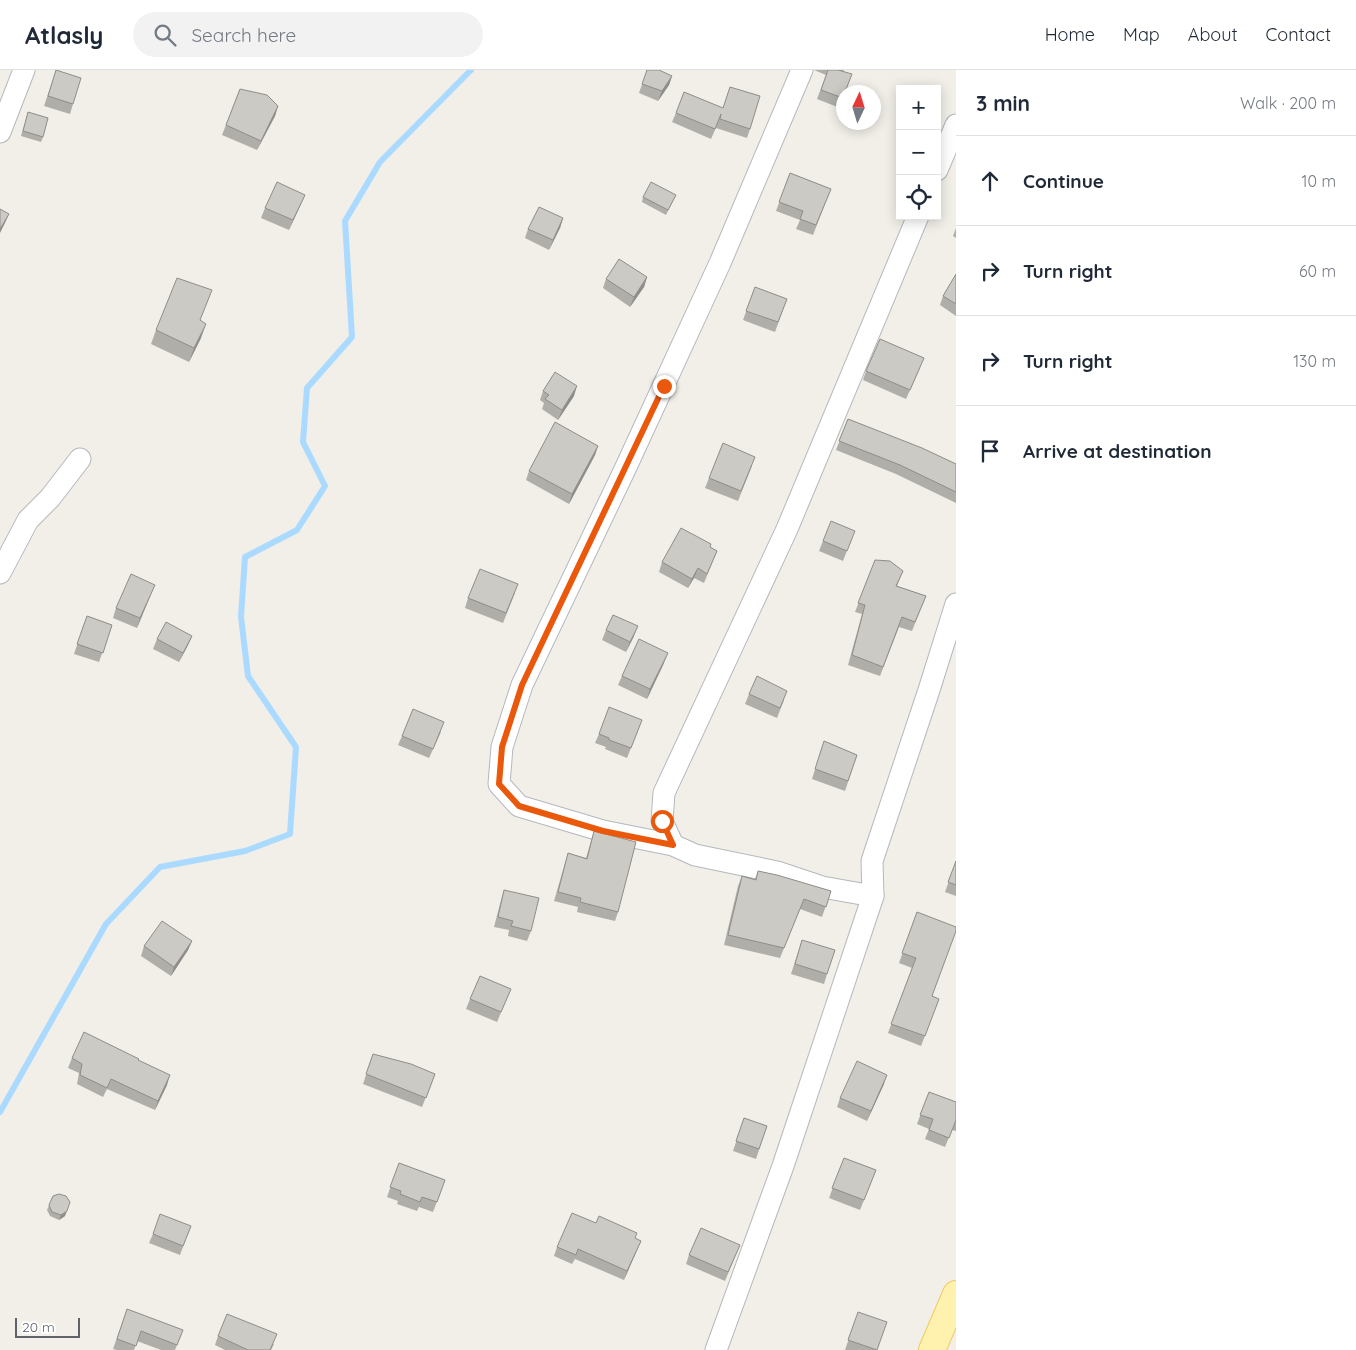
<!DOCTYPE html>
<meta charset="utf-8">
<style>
body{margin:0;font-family:Quicksand,sans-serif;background:#f2f2f3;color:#1f2937}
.controls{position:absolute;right:15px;top:15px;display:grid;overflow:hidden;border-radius:0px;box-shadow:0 2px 12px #0003}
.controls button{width:45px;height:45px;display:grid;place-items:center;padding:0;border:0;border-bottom:1px solid #e0e1e3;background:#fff;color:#1f2937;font:25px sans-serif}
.compass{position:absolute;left:836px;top:15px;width:45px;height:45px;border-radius:50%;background:#fff;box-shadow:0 2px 12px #0003;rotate:4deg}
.scale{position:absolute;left:15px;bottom:12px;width:65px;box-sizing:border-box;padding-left:5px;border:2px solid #5f6368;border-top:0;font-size:14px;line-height:18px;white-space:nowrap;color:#5f6368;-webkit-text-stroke:4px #fff;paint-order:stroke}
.stop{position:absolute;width:15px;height:15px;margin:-11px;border:4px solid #ea580c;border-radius:50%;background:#fff}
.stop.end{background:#ea580c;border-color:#fff;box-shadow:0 1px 5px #0008}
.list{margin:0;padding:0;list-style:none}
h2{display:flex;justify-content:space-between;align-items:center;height:65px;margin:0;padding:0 20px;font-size:21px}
h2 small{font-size:16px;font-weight:400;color:#747a83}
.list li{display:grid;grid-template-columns:32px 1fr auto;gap:15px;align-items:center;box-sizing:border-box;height:90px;padding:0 20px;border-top:1px solid #e0e1e3}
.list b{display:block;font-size:19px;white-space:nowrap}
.list em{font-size:16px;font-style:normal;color:#747a83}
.icon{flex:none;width:28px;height:28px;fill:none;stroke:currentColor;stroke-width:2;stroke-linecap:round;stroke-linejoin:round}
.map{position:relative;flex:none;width:956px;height:1280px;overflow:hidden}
header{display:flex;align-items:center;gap:30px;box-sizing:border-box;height:70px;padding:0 25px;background:#fff;border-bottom:1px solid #e0e1e3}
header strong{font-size:24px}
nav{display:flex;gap:28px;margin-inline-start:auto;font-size:18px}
.search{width:350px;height:45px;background:#f2f2f3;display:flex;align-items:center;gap:12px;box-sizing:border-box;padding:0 18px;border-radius:28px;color:#747a83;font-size:19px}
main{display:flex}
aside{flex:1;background:#fff}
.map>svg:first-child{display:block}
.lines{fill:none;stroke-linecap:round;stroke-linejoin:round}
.stream{stroke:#aadaff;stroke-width:6}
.minor-casing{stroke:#b5b8bc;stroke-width:23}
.major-casing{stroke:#f2c960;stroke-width:28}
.minor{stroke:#fff;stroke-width:21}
.major{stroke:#fff2af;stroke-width:26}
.wall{fill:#afaea9}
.shaded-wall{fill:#8f8d8a}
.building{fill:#cccac5;stroke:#8f8d8a}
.route{stroke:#ea580c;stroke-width:6}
</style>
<header>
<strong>Atlasly</strong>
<div class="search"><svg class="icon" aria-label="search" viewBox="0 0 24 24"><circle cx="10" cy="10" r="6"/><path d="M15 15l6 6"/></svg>Search here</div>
<nav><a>Home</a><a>Map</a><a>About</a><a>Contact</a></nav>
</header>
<main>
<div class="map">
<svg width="956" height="1280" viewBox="0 0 956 1280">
<rect width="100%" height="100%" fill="#f1efe8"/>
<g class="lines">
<path class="stream" d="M0,1042L106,854L160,797L245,781L290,764L296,677L248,606L241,547L245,487L297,460L325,416L303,372L307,318L352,267L345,151L380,92L471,0"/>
<defs>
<g id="minor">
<path d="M0,62L24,0"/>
<path d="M937,100L956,55"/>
<path d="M0,503L28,450L50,428L80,389"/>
<path d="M673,775L603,761L519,736L499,714L502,677L522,615L626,397L720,193L802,0"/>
<path d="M873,826L822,817L777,802L695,785L673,775L662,751L664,723L787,459L918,146"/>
<path d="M716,1280L783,1096L873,826L872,791L929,620L956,534"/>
</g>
<path id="major" d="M932,1280L956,1224"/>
</defs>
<use href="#minor" class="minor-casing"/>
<use href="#major" class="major-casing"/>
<use href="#minor" class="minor"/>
<use href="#major" class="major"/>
</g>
<g class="wall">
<path d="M56,0L73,34L70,44L44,36Z"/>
<path d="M647,0L672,6L669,15L658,31L639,23Z"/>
<path d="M814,0H844L843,2L844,28L840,38L817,29L826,5Z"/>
<path d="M730,17L750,59L747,68L716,58L718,53L711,69L672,52L676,43L723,38Z"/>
<path d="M240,19L278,36L275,46L257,80L222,65Z"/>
<path d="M28,42L43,67L41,72L21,66Z"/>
<path d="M790,103L831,119L813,165L796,159L800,150L776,141Z"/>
<path d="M305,125L289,160L261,148L265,138Z"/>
<path d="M676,125L666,145L642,132L643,127Z"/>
<path d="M563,148L560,158L549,180L525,168L528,159Z"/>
<path d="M956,158V168L953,166Z"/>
<path d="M956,204V246L940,235L943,226Z"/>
<path d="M647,207L644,217L630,237L603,218L606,209Z"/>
<path d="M755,217L787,229L775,262L743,250Z"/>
<path d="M200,250L201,268L189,292L151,274L156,260Z"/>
<path d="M920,298L906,329L863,310L866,301Z"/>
<path d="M543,321L574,326L558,350L542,339L544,333L540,330Z"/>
<path d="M848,349L956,394V433L896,404L836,380Z"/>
<path d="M723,373L752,396L738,431L705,418Z"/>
<path d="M598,376L595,385L569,434L526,410L529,401Z"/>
<path d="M851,470L843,491L819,481L823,471Z"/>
<path d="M710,477L717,481L704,513L694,508L688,518L659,502L662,492Z"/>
<path d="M875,490L903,501L897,516L926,526L912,561L899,557L880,606L848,595L862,544L855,542Z"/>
<path d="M515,523L503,553L465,538L468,528Z"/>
<path d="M151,524L137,558L113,548L116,538Z"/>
<path d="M87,546L112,555L99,592L74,584Z"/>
<path d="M606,560L634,566L626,582L602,570Z"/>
<path d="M192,566L188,575L179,592L153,579L157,569Z"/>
<path d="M664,593L647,629L618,615L622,606Z"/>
<path d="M749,624L784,630L777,648L745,634Z"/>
<path d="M642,650L627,688L605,679L606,677L595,673L599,664Z"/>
<path d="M441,662L429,688L398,675L402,666Z"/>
<path d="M824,671L857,685L845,721L812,709Z"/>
<path d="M594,761L618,842L615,851L577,842L578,837L554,831L565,793L568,783L586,788L591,771Z"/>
<path d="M956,791V826L945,822Z"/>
<path d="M758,801L831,821L822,847L800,839L780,888L724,875L738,816L742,806L755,809Z"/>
<path d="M504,820L531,861L527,871L508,866L509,860L494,857L501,830Z"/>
<path d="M917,842L932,926L939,929L921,976L888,963L912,898L899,893Z"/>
<path d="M802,870L827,904L824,914L791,904Z"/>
<path d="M192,871L188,880L171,906L141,886L144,876Z"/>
<path d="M511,919L497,952L466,939L470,929Z"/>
<path d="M373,984L435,1004L422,1037L363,1014Z"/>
<path d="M72,988L138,990L167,1015L155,1040L107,1019L103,1027L77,1014L79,1003L68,998Z"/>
<path d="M884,1014L867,1051L837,1037L840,1028Z"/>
<path d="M929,1022L956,1032V1061L952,1060L945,1077L925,1069L929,1059L917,1054Z"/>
<path d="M744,1048L767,1056L756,1089L733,1081Z"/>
<path d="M844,1088L876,1100L860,1140L829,1128Z"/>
<path d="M399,1093L445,1110L433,1142L419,1137L417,1141L397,1134L398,1131L387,1127Z"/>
<path d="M53,1126L65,1146L59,1150L50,1146L47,1140Z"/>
<path d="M596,1153L641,1171L624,1210L575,1189L572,1194L554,1186L557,1177Z"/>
<path d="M191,1156L180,1185L149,1173L153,1164Z"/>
<path d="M740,1175L725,1211L686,1194L689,1185Z"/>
<path d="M127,1239L183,1260L175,1280H161L137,1271L134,1280H117L113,1279Z"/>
<path d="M858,1242L877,1280H845Z"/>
<path d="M218,1266L274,1274L271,1280H225L215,1275Z"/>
</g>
<g class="shaded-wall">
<path d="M672,6L669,15L658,31L662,21Z"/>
<path d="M278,36L275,46L257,80L261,71Z"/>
<path d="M305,125L301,134L289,160L293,150Z"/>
<path d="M9,144L5,153L0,163V159Z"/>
<path d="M563,148L560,158L549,180L553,170Z"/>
<path d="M647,207L644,217L630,237L634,227Z"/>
<path d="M206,254L201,268L189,292L194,278Z"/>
<path d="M577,316L574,326L558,350L562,340Z"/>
<path d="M598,376L595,385L569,434L572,424Z"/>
<path d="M698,498L694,508L688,518L692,509Z"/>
<path d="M155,515L151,524L137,558L140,548Z"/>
<path d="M638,556L634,566L626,582L630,572Z"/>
<path d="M192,566L188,575L179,592L183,583Z"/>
<path d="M668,583L664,593L647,629L650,619Z"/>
<path d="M192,871L188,880L171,906L174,897Z"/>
<path d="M170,1005L167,1015L155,1040L158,1031Z"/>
<path d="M887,1005L884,1014L867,1051L871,1041Z"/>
<path d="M67,1141L65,1146L59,1150L61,1145Z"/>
<path d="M641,1171L637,1180L624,1210L627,1201Z"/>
</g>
<g class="building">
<path d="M56,0L81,8L73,34L48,26Z"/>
<path d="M647,0H659L672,6L662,21L642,14Z"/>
<path d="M828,0H838L852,4L845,22H844L843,28L821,20Z"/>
<path d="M730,17L760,26L750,59L720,49L721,44L715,59L676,43L684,22L723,38Z"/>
<path d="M240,19L267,25L278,36L261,71L226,55Z"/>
<path d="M28,42L48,48L43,67L23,61Z"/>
<path d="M790,103L831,119L816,155L800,149L803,141L779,132Z"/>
<path d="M277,112L305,125L293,150L265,138Z"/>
<path d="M651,112L676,125L668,140L643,127Z"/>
<path d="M539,137L563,148L553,170L528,159Z"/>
<path d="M0,139L9,144L0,159Z"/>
<path d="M619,189L647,207L634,227L606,209Z"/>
<path d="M956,204V234L943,226Z"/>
<path d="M177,208L212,220L200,250L206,254L194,278L156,260Z"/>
<path d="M755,217L787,229L778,252L746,241Z"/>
<path d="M880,269L924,288L910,320L866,301Z"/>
<path d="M555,302L577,316L562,340L545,329L549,325L543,321Z"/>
<path d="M848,349L922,378L956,394V422L900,395L839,371Z"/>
<path d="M555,352L598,376L572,424L529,401Z"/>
<path d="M723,373L755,387L741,421L709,408Z"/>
<path d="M831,451L855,461L847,481L823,471Z"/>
<path d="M681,458L711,474L710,477L717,481L707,504L698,498L692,509L662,492Z"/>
<path d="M875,490L890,491L903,501L896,516L926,526L915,552L902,547L883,597L852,585L865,535L858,533Z"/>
<path d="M480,499L518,514L506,543L468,528Z"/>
<path d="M131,504L155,515L140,548L116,538Z"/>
<path d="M613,545L638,556L630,572L606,560Z"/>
<path d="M87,546L112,555L103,583L77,574Z"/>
<path d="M166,552L192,566L183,583L157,569Z"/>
<path d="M639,569L668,583L650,619L622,606Z"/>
<path d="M757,606L787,621L780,638L749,624Z"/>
<path d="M609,637L642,650L631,678L609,670V668L599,664Z"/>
<path d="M413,639L444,652L433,679L402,666Z"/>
<path d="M824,671L857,685L848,711L815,699Z"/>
<path d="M594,761L636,772L618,842L580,832L581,828L558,822L568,783L587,789Z"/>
<path d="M956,791V815L948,812Z"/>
<path d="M758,801L777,805L831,821L826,837L804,829L784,878L728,865L742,806L756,810Z"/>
<path d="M504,820L539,828L531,861L511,856L513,851L498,847Z"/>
<path d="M917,842L956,857V861L932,926L939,929L925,966L891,954L916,888L902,883Z"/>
<path d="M162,851L192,871L174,897L144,876Z"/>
<path d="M802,870L835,880L827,904L795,894Z"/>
<path d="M480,906L511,919L501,942L470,929Z"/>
<path d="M84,962L139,989L138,990L170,1005L158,1031L111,1009L107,1018L80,1005L82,994L72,988Z"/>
<path d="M373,984L411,994L435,1004L426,1028L366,1004Z"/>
<path d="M857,991L887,1005L871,1041L840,1028Z"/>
<path d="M929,1022L956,1032V1050L949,1068L929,1060L933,1049L920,1045Z"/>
<path d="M744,1048L767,1056L759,1079L736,1071Z"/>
<path d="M844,1088L876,1100L864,1130L832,1118Z"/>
<path d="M399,1093L445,1110L437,1132L422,1127L420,1132L400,1124L401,1121L390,1117Z"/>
<path d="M59,1124L66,1126L70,1132L67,1141L61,1145L52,1142L49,1135L53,1126Z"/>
<path d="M572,1143L596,1153L599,1146L637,1163L635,1168L641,1171L627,1201L578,1179L576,1185L557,1177Z"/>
<path d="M160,1144L191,1156L183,1176L153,1164Z"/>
<path d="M701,1158L740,1175L728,1202L689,1185Z"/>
<path d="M127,1239L183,1260L177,1275L141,1261L136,1276L117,1269Z"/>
<path d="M858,1242L887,1252L877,1280L848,1270Z"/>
<path d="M227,1244L277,1264L270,1280H248L218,1266Z"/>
</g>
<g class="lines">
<path class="route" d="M662,751L673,775L603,761L519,736L499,714L502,677L522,615L664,316"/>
</g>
</svg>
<div class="controls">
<button>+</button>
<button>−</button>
<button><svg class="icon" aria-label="locate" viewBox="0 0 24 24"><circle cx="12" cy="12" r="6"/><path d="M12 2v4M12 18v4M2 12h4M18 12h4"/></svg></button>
</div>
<svg class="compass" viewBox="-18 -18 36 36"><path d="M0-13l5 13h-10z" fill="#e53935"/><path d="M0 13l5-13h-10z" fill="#747a83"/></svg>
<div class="scale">20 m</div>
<div class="stop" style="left:662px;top:751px"></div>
<div class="stop end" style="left:664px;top:316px"></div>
</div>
<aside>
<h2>3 min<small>Walk · 200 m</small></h2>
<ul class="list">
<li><svg class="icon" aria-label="ahead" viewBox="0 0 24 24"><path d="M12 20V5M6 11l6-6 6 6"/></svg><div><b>Continue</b></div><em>10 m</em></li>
<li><svg class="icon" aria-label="right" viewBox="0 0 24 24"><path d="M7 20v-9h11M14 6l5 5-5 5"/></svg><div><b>Turn right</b></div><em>60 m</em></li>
<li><svg class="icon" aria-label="right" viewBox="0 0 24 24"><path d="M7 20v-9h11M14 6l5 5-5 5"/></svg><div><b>Turn right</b></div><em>130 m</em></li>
<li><svg class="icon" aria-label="arrive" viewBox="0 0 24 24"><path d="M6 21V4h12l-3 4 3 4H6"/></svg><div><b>Arrive at destination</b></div></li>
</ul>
</aside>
</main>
